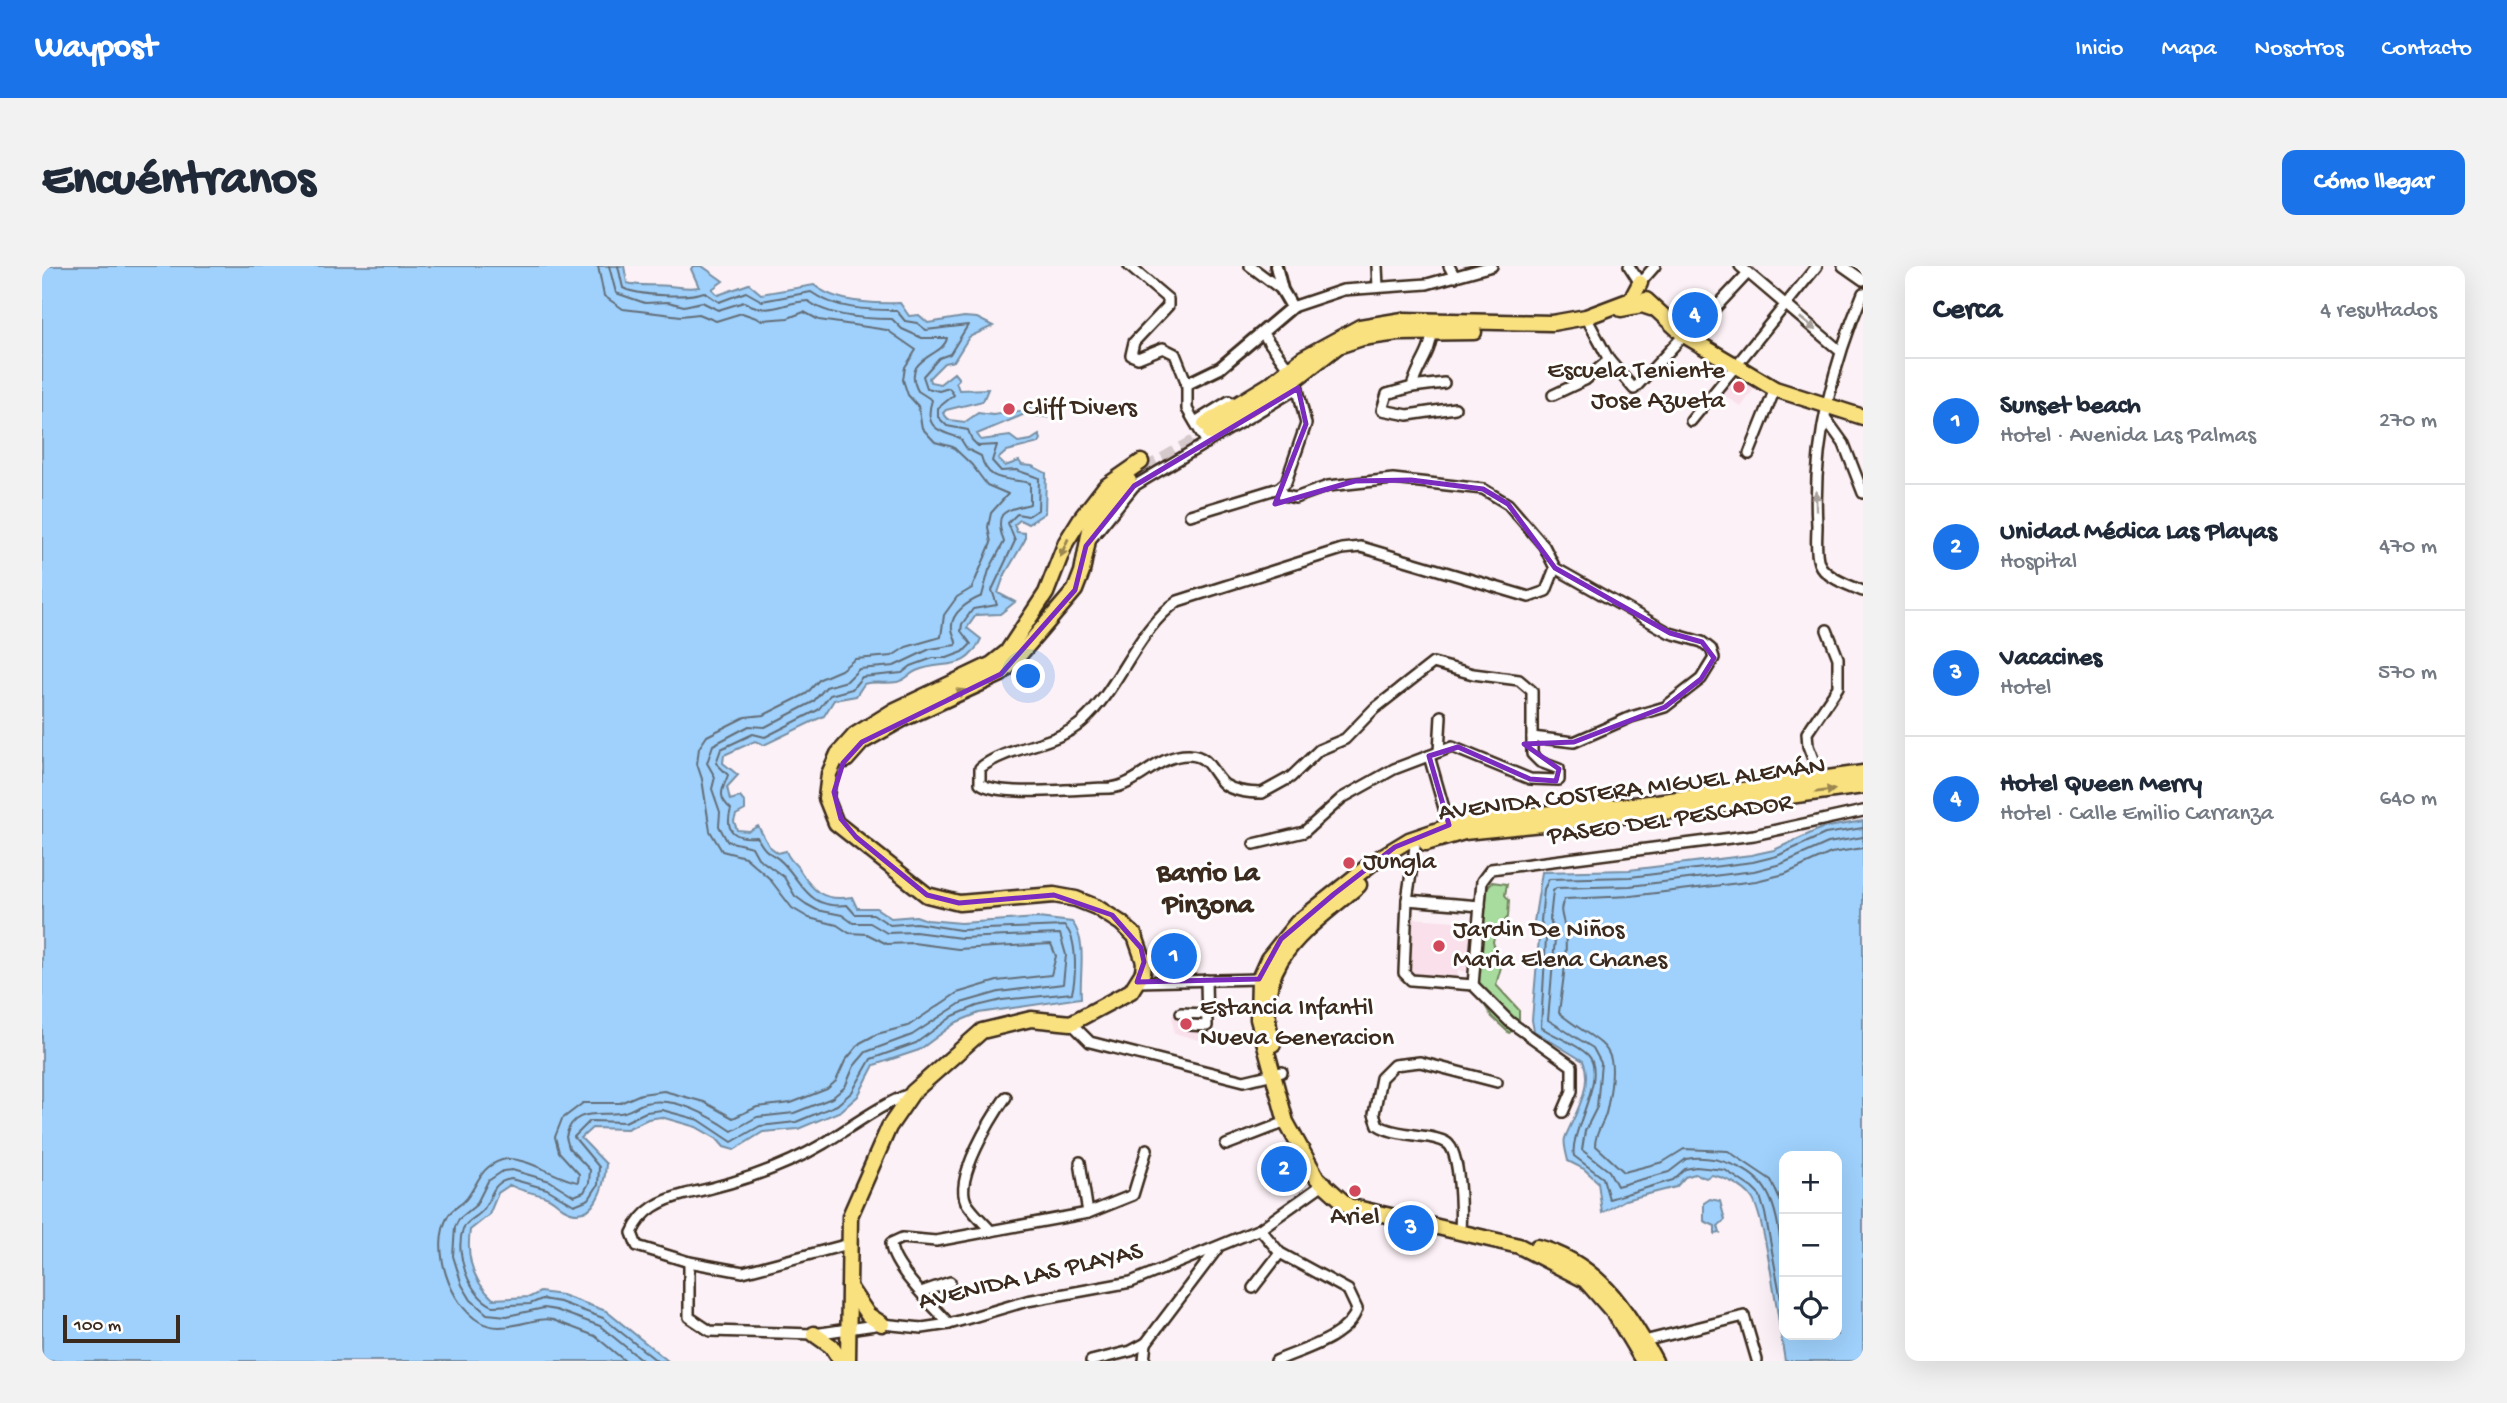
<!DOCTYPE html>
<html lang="es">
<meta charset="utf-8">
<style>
body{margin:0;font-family:"Gochi Hand",sans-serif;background:#f2f2f3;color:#1f2937}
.controls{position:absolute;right:21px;bottom:21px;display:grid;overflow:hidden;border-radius:14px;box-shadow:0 7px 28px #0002}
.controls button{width:63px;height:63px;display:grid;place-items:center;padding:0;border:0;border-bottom:2px solid #e0e1e3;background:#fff;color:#1f2937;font:35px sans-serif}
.scale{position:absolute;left:21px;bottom:18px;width:117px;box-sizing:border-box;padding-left:7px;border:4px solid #3b2a1e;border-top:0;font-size:19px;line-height:24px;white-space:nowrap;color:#3b2a1e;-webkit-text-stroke:5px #fff;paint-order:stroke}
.you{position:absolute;left:987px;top:411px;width:24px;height:24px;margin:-18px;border:5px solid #fff;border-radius:50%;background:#1a73e8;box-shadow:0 0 0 10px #1a73e833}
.badge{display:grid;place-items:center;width:46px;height:46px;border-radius:50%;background:#1a73e8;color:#fff;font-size:23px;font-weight:700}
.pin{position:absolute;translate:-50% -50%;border:4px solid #fff;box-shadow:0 2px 7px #0006}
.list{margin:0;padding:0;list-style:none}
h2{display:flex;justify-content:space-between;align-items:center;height:91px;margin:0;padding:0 28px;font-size:30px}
h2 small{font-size:23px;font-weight:400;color:#747a83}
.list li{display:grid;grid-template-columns:46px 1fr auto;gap:21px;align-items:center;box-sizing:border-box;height:126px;padding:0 28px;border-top:2px solid #e0e1e3}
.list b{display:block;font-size:26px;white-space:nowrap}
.list p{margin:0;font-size:23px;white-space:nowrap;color:#747a83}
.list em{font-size:23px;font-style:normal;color:#747a83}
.icon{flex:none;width:38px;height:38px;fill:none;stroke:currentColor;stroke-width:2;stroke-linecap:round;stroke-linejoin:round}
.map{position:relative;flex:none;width:1821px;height:1095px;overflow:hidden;border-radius:14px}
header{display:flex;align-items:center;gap:42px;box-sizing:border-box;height:98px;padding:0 35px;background:#1a73e8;color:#fff}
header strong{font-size:33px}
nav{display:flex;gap:38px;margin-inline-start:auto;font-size:24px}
.intro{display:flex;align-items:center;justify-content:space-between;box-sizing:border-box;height:168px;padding:0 42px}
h1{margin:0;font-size:49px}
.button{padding:18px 32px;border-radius:14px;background:#1a73e8;color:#fff;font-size:24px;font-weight:700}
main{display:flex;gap:42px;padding:0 42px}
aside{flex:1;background:#fff;border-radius:14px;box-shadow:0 7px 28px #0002}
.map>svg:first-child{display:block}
.built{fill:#f9e0eb}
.green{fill:#a8dc9f;stroke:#72835e;stroke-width:2}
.water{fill:#9fd1fc;stroke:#778ea3;stroke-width:2;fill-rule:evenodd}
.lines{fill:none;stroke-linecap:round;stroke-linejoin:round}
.shore{stroke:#636d77;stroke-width:2}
.primary-tunnel{stroke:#d5c9cb;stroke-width:14;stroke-dasharray:14 7;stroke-linecap:butt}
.minor-casing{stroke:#3b2a1e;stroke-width:14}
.tertiary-casing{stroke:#3b2a1e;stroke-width:16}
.primary-casing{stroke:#3b2a1e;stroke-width:19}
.minor{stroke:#fff;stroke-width:9}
.tertiary{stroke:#fff;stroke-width:10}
.primary{stroke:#fae180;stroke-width:14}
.oneway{fill:#a79f9a}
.oneway2{fill:#9a864f}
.marked{fill:none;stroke:#7b2cbf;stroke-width:5;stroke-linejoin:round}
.poi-dot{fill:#d1495b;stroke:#fff;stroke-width:2.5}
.labels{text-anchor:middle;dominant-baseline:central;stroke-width:6;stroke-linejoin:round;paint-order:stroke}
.poi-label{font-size:26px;fill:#3b2a1e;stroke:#fff;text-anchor:start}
.street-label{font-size:26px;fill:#3b2a1e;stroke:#fff}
.neighbourhood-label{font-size:28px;font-weight:bold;fill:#3b2a1e;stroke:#fff}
</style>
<header>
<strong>Waypost</strong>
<nav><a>Inicio</a><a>Mapa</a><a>Nosotros</a><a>Contacto</a></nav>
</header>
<div class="intro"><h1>Encuéntranos</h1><a class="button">Cómo llegar</a></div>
<main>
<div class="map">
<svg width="1821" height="1095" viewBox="0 0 1821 1095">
<rect width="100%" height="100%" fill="#fcf1f6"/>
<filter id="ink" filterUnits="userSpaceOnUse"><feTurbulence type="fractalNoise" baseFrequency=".0143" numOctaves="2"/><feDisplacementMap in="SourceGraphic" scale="14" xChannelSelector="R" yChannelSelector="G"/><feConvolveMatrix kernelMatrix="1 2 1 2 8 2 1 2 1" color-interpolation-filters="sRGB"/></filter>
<g filter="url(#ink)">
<g class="built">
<path d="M1695,101L1717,116L1699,141L1678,126Z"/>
<path d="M1368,652L1430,656L1424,706L1416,704L1415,716L1370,713L1366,709Z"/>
<path d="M1130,748L1157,749V774L1132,767Z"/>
<path d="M1257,894L1259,904L1228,911L1225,901Z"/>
</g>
<path class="green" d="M1450,616L1465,618L1463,629L1467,634L1466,651L1453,667L1451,676L1459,701L1454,719L1477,744V760L1467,767L1450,751L1440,735L1436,714L1442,625Z"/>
<g class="water">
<path d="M0,0H582L585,17C600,21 613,18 628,20C640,21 645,23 657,21L649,3L651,0H660L681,15L670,23L676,29L707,18L719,28L772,19C793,37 831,38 858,37L867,50L877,49L886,57L922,51L935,52L951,60L927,71L912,95L902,97L887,112L888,116L898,118L912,107L917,113L914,116L917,124L946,123L941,135L904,144L901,147L907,154L923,156L936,147L951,149L986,144L991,138L1004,151L983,148L935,168L939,174L968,170L976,176L989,174L997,169L999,173L997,177L965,185L956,193L963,200L977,195L980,199L990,200L1004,207L1003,247L986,258L978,254L972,259L975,266L983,267V274L962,310L956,327L973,336L958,348L934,349L925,362L939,373C923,408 903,393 874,405C867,408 864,414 855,416C844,418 833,415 822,418L814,430L792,434L782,450L722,479L713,475L682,489L681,497L696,509L685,521L688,534L698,531L703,537V544L694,549L692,555L695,564L707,565L716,560L727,580L736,587L744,585C747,594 752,596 757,603C770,624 780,636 810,631L815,642H834L849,652L874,650L885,654L919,657L996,652L1030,656C1046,676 1037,707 1039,732L937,747L915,756L877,784L832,799L816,830L799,845L756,863L721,866L692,884L682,881L675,873L654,861L619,851L606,853L585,863L550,862L539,872L564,898C563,918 553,960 522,943C515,939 511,933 504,931C491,926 480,926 468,919L456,927L447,949L428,964C424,991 431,1015 451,1033L488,1031L498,1026L520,1029L564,1045L626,1095H0Z"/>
<path d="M1821,555V1095H1743C1738,1066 1723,949 1710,932C1702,920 1682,911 1669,909L1664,912L1653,908L1643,911L1634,921L1583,934L1560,947L1556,916L1542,903L1526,895C1525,889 1521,878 1523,872C1531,851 1552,821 1541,795L1492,765L1490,754L1497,672L1492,656L1500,606L1587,604L1709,589L1732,584L1780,562ZM1742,890H1795V1069H1742Z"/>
<path d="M1668,933L1678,935L1683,954L1676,960L1678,967L1673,968V960L1662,955V937Z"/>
</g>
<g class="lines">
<g class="shore">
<path d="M556,0L562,30L581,43L639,50L657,48L674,55L700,47L720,54L746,52L762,46L777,54L845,64L874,84L863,101L861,114L866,129L876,140L880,162L893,176L911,181L930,199L945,219L966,228L949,247L946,261L949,277L930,322L915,331L902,349L899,371L864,381L850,390L813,393L799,404L778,413L764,428L722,449L703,451L665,470L657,482L655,498L660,513L668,565L680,585L703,591L727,612L750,642L767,652L795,659L807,667L825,668L845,678L871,677L916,683L1009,678L1014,690L1009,709L955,715L915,727L866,760L835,768L818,777L803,795L794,815L785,823L749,837L715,841L691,852L662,836L622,825L599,828L578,837H541L520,853L513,871L517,886L537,908L536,916C516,914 482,888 460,894C438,901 437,916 425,932C420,939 410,942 406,950C388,982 408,1039 438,1056C462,1070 492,1049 511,1054L553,1070L583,1095"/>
<path d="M567,0L574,27L603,37L626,36L642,40L660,36L676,44L702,36C730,51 739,36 766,35C787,51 824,53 850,53L860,63L880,72H905C902,91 858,91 876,125L890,134C881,162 897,165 918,172L925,183L939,190C946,218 965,211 988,217V238C962,245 951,245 962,276L947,304L940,330C928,335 908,346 910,363C911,370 915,373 914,379L888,383L852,400L817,403L805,415L784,421L771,436L723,461L707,460L671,479L665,497L673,511L670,523L678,546L677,560L685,575L710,581L716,592L742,611L753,630L764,638L775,644L800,649L811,657H828L845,667L873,666L919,672L1018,668L1024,689L1021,718L957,726L919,737L870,769L824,786L812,800L803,821L790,832L752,847L715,851L690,865C667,849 633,830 603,837C594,840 587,846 578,847C556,850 530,841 524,871L527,882L548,904L547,917L542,926L532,930L508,915L470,904L461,905L446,915L434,939L417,953L413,961L411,990L420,1019L429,1034L445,1048L465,1050L502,1042L514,1044L558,1060L601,1095"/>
<path d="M576,0L581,22C597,30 646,32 662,26L677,36L704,26L720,35L769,26C792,43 826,44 854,44L863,55L875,57L884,64L926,59L908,88L897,92L881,110L885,122L897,125L907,122L912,129L896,142V151L905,160L926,164L930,174L936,180L955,179L950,195L959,205L974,204L997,212L996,244L986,250L975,248L966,257L973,275L950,324L955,339L931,343L920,358L919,365L929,378L921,386L905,392H891L869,400L860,407L820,411L810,423L788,429L776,444L723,471L711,468L679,483L674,497L686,509C681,523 674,530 689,543C682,566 693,573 715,571C726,592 730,585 741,597C762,619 766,643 805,639L813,648H831L848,659L874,657L918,664L1022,660C1036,670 1034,711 1030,727L960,734L935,740L911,750L874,777L829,793L810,826L795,839L754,856L718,860L690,876L657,854L620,844L604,846L583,856L548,855L532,871L557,901L556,919L547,933L532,939L505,923L469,913C449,916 451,930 441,944C436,951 425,954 421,963C412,987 427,1030 451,1040L488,1038L500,1033L518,1036L561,1052L615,1095"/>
<path d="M1742,943L1729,914L1686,885L1642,883L1621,896L1582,906L1553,879C1553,866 1563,856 1565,843C1580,772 1562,784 1517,747C1520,721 1526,691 1523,664C1522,652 1515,644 1523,633L1589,630L1714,615L1743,608L1789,587L1821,582"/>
<path d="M1742,1000C1738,976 1737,947 1725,926C1711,901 1671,888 1644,893L1627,906L1575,920L1567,905L1540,884L1543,865L1555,841L1559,797L1551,782L1506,754L1513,673L1508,653L1511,625L1514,622L1588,620L1712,605L1739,598L1786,577L1821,571"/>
<path d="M1742,1050L1723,947L1718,930L1710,922L1683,904L1654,901L1643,903L1631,914L1567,933L1561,912L1532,890C1527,865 1566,811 1546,789C1533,776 1512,771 1499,761L1504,672L1499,655L1502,623L1507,613L1588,611L1711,596L1735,590L1783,568L1821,562"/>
</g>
<path class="primary-tunnel" d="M1103,204L1168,167"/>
<defs>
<g id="minor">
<path d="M1087,0L1126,33V40L1092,76L1089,89L1096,92L1121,82L1133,88L1145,118V143L1165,177"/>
<path d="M1208,0L1240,24"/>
<path d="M1335,0L1336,21"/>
<path d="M1407,0L1413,11"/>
<path d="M1587,0L1598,17L1613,0"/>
<path d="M1698,0L1797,84"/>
<path d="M1801,0L1821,14"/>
<path d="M1821,27C1790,101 1770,178 1775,259C1775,271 1773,286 1777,297C1782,311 1808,320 1821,325"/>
<path d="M1250,41L1301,24L1385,18L1450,0"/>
<path d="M1544,51L1567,94L1592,123L1642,69"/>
<path d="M1390,66C1389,88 1375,100 1370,121L1402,117"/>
<path d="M1221,68L1249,106"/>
<path d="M1646,71L1705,8"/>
<path d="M1370,121L1345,128L1340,144L1366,149L1413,142"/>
<path d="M1511,129L1543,114L1567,94"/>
<path d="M1784,153L1802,178L1821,227"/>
<path d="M1649,155L1775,0"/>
<path d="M1153,156L1187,135"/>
<path d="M1707,188L1733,123"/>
<path d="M1237,222L1241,229L1253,232L1286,220L1351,213L1441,223L1466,238L1502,280L1513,302L1628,367L1660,376L1669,383L1672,392L1659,413L1623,441L1589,451L1532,476L1490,471"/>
<path d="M1148,249L1237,222L1244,216L1264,158L1255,119"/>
<path d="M1049,273L1092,220L1256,122"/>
<path d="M1397,486L1399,450"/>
<path d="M1387,490L1408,563"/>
<path d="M1778,511L1766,480L1765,467L1796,421V392L1785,364"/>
<path d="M1367,574L1373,581L1365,634L1362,707L1369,714L1431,719"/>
<path d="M1212,578L1262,566L1300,532L1352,503L1410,481L1488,513L1517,514V503L1498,496L1490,488V425L1477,414L1431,408L1391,397L1332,443L1303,473L1277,484L1249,511L1220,527C1208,527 1194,526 1183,519C1169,508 1169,490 1147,489C1116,488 1097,519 1068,522C1039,522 957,532 938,517V502C968,479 1011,481 1040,456C1078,422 1094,364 1136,335L1300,283L1319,281L1487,331L1504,325L1513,302"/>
<path d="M1365,634L1438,640"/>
<path d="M1095,716L1217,713"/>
<path d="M1431,719L1440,615L1449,603L1712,569L1821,545"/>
<path d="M1431,719L1468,756L1530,800V825L1521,846"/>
<path d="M1139,747L1165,748"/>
<path d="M1029,757L1048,776L1202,815L1240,806"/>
<path d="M1148,759L1165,760L1164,714"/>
<path d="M1184,879L1244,856"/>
<path d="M1038,896L1046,947"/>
<path d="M1218,963L1238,987L1306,1024L1315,1043C1306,1072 1261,1083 1234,1095"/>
<path d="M949,965C941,956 930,946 924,936C912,912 950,851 964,831"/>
<path d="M1418,967C1419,949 1419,886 1405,877C1397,872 1387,871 1378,870C1364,867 1348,867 1336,859L1332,848L1339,812L1352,799L1378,796L1455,816"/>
<path d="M807,978L701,1006L647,996L595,980L590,967C600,943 620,934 644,928C691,918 739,903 781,878C811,860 837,839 870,827"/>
<path d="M647,996V1051L668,1065L772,1068L840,1058L880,1062L907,1058L985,1035L1089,1016L1218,963L1284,916"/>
<path d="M1211,1022L1238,987"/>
<path d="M879,1026L908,1016"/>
<path d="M907,1058C892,1040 848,999 849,977L860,972L894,975L1046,947L1091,929L1105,883"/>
<path d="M1602,1075L1702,1050L1715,1094"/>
<path d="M1049,1095L1089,1085L1104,1077L1175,983"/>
<path d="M1102,1095L1104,1077"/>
</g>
<path id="tertiary" d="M1145,118L1178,102L1250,41L1240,24L1234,0"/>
<g id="primary">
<path d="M1604,34L1642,69L1733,123L1821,151"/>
<path d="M1579,43L1600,39L1609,42"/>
<path d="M1163,158L1227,119L1261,92L1318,61L1361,54L1510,57L1544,51L1589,34L1598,17"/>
<path d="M1168,167L1237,126L1296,80L1320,72L1356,67L1432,66"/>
<path d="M804,494L820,476L861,453L959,408L974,393L1033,324L1040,306L1049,258L1074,225L1087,215"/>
<path d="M1384,577L1422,566L1659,542L1821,520"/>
<path d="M1231,778C1207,697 1263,665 1317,619"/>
<path d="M1495,981C1555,996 1585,1044 1613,1095"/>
<path d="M807,1021L826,1049L840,1058"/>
<path d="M772,1068L789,1080L799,1095"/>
<path d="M806,1095L808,950L847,861L871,826L940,765L989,753L1029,757L1089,725L1101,706L1102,696L1093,670L1079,657L1054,641L1034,633L1012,629L917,637L885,629L794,557L784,532L787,508L796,488L813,469L853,444L950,398L965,386L1004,327L1024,276L1039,252L1063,221L1099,196"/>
<path d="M1601,1095L1573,1048L1543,1014L1477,980L1306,940L1275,912L1244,856L1216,753L1217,713L1226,693L1255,657L1334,594L1367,574L1420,556L1600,538L1821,507"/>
</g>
</defs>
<use href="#minor" class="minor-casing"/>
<use href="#tertiary" class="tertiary-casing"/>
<use href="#primary" class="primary-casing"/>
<use href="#minor" class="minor"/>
<use href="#tertiary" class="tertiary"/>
<use href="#primary" class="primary"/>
</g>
<defs><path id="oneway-solid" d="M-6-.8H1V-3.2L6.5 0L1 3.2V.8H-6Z" transform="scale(1.75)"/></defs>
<g class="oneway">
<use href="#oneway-solid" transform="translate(1766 58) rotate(39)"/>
<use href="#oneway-solid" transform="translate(1774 235) rotate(-92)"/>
</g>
<g class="oneway2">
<use href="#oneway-solid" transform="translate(1022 282) rotate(114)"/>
<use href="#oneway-solid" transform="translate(914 428) rotate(-24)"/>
<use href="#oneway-solid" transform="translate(1783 525) rotate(-8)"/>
</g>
</g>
<path class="marked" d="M1256,122L1264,158L1233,238L1313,215L1369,214L1441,223L1466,238L1513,302L1628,367L1660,376L1672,392L1659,413L1623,441L1532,476L1482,478L1517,503L1514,515L1488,513L1416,481L1387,490L1407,559L1353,581L1292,628L1239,673L1217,713L1095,716L1102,696L1099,682L1070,649L1012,629L917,637L885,629L814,571L799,553L792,526L801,497L820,476L959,408L1033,324L1044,280L1092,220Z"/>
<g class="poi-dot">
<circle cx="1697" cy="121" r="7"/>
<circle cx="967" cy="143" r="7"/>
<circle cx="1307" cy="597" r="7"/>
<circle cx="1397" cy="680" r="7"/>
<circle cx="1144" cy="758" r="7"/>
<circle cx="1313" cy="925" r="7"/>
</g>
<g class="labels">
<g class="poi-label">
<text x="1683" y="106" text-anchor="end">Escuela Teniente<tspan x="1683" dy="30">Jose Azueta</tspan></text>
<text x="981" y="143">Cliff Divers</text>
<text x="1321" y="597">Jungla</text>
<text x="1411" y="665">Jardin De Niños<tspan x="1411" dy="30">Maria Elena Chanes</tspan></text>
<text x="1158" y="743">Estancia Infantil<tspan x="1158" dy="30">Nueva Generacion</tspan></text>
<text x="1313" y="952" text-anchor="middle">Ariel</text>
</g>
<g class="street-label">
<text transform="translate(1590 525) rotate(-7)">AVENIDA COSTERA MIGUEL ALEMÁN</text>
<text transform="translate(1628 555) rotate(-8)">PASEO DEL PESCADOR</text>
<text transform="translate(989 1012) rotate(-13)">AVENIDA LAS PLAYAS</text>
</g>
<g class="neighbourhood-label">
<text x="1166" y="608">Barrio La<tspan x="1166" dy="32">Pinzona</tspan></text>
</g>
</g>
</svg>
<div class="controls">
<button>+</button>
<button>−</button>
<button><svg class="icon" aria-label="locate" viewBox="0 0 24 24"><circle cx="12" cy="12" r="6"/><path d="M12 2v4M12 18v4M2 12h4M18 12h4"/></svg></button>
</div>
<div class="scale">100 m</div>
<div class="you"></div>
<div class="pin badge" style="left:1132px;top:690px">1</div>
<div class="pin badge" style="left:1242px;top:903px">2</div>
<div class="pin badge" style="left:1369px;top:962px">3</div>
<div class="pin badge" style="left:1653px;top:49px">4</div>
</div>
<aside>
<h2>Cerca<small>4 resultados</small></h2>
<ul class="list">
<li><span class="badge">1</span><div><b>Sunset beach</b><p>Hotel · Avenida Las Palmas</p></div><em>270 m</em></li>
<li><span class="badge">2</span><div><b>Unidad Médica Las Playas</b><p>Hospital</p></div><em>470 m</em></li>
<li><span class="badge">3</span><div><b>Vacacines</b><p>Hotel</p></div><em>570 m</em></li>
<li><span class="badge">4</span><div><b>Hotel Queen Merry</b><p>Hotel · Calle Emilio Carranza</p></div><em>640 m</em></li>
</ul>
</aside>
</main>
